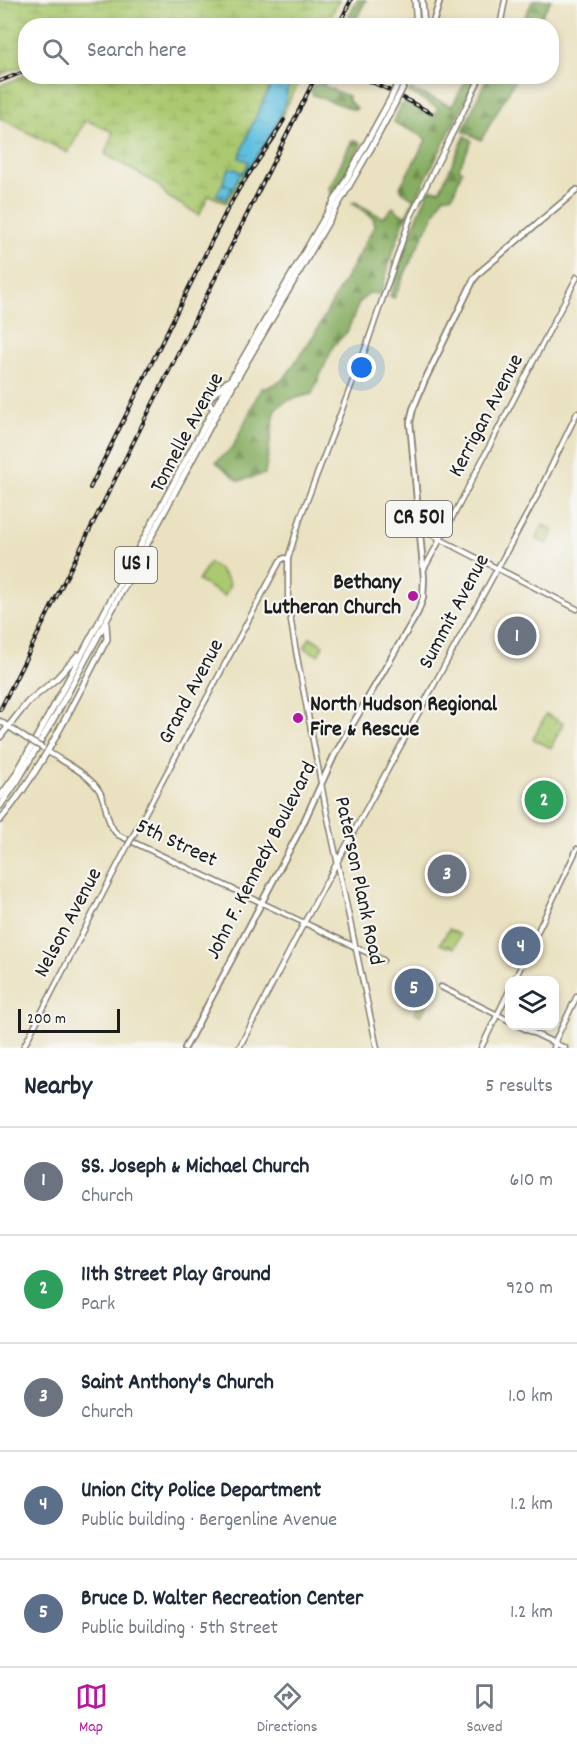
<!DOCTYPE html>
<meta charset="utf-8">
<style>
body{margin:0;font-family:Dekko,sans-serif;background:#f2f2f3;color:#1f2937}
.controls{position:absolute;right:18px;bottom:18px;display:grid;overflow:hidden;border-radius:12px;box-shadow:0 3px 9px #0003}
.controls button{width:54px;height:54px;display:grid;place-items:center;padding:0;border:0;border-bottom:2px solid #e0e1e3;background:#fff;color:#1f2937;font:30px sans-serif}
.scale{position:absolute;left:18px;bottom:15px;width:102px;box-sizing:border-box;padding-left:6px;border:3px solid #1c1c1c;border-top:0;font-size:16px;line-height:21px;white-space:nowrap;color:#1c1c1c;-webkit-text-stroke:4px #f6f6f2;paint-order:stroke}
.you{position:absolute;left:362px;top:368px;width:21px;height:21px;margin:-15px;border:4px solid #fff;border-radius:50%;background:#1a73e8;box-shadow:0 0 0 9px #1a73e833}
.badge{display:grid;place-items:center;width:39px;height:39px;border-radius:50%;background:#b5179e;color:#fff;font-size:20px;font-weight:700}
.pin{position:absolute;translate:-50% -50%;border:3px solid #fff;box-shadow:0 2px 6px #0006}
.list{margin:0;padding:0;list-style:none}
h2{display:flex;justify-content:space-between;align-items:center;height:78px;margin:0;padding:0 24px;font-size:26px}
h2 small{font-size:20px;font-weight:400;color:#747a83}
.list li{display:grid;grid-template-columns:39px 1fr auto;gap:18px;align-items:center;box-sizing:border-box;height:108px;padding:0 24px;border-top:2px solid #e0e1e3}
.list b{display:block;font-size:22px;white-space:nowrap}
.list p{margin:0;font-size:20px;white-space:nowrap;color:#747a83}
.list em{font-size:20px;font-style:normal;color:#747a83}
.icon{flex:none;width:33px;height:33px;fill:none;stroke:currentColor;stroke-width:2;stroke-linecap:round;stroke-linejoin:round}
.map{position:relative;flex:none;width:577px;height:1048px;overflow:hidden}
.search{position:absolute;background:#fff;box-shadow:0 3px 9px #0003;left:18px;right:18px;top:18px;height:66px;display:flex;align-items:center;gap:15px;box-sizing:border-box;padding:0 21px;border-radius:24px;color:#747a83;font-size:22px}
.sheet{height:618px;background:#fff}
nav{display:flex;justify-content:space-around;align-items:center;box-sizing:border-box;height:84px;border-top:2px solid #e0e1e3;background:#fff;font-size:16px;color:#747a83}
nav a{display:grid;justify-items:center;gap:3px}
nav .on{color:#b5179e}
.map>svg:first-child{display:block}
.grass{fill:url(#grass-dots);stroke:#637246;stroke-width:1.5}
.forest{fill:url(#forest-firs);stroke:#52643f;stroke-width:1.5}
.wetland{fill:url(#wetland-marsh);stroke:#637246;stroke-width:1.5}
.green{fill:#aac970;stroke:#637246;stroke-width:1.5}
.water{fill:url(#water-ripples);stroke:#3e6e7e;stroke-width:1.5}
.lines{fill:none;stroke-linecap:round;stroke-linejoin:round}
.secondary-casing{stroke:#837e6e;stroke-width:7}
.primary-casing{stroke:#837e6e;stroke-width:8}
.highway-casing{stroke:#837e6e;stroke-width:8}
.secondary{stroke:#fff;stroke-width:4}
.primary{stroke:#fff;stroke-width:4.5}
.highway{stroke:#fff;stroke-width:5}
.rail-casing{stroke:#1c1c1c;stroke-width:4}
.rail{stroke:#f6f6f2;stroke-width:1.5;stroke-dasharray:4.5;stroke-linecap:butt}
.secondary-bridge-casing{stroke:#837e6e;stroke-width:7;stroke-linecap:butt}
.highway-bridge-casing{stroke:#837e6e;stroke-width:8;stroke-linecap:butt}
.secondary-bridge{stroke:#fff;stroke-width:4}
.highway-bridge{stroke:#fff;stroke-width:5}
.poi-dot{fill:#b5179e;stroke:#f6f6f2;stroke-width:2}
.labels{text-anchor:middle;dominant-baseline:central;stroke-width:4.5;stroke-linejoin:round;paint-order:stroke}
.shield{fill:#f6f6f2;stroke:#5d5d5c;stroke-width:1.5}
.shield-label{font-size:21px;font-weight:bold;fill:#1c1c1c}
.street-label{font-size:22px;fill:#1c1c1c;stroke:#f6f6f2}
.poi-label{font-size:22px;font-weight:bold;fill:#1c1c1c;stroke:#f6f6f2;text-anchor:end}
</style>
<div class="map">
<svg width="577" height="1048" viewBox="0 0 577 1048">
<defs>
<pattern id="grass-dots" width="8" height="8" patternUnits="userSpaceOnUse" patternTransform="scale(1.5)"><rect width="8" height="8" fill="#aac970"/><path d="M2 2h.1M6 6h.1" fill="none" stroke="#92ac60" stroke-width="1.8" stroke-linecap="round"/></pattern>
<pattern id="forest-firs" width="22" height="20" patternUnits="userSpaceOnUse" patternTransform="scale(1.5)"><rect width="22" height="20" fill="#87ad62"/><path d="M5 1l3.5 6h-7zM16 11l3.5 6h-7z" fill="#6e8c50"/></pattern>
<pattern id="wetland-marsh" width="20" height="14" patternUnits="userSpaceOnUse" patternTransform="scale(1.5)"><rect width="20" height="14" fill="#aac970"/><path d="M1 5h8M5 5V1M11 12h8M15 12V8" fill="none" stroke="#92ac60"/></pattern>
<pattern id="water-ripples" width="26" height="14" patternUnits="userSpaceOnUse" patternTransform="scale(1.5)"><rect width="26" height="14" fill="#61bfdf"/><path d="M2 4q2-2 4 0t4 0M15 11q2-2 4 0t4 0" fill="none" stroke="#4f9ab4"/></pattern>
</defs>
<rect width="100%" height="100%" fill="#f6f6f2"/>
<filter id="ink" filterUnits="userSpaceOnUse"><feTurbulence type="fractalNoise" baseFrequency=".0167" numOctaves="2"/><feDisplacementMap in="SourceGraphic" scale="12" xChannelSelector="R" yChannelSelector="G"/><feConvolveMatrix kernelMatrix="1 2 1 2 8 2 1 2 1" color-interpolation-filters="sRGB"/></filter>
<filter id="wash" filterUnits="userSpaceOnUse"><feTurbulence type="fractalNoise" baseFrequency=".008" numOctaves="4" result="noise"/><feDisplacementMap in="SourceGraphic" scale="24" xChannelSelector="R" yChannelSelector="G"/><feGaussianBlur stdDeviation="1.35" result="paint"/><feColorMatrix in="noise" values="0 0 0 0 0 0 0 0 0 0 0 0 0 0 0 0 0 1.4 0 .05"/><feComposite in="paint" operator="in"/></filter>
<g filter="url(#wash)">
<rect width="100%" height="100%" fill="#eae1c0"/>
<path class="grass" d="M546,714L563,723L551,748L533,739Z"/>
<g class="forest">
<path d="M357,0H366L353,25H344Z"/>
<path d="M533,0H551L536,25H521Z"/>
<path d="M321,77H327L324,86L348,96L349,101L357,108L355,110L313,95L311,91L315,82H319Z"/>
<path d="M468,77H477L403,224L391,257L381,294L369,293L359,303L347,332L334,345L312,394C299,398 282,399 275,411L265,474L239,481L216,462L233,447L261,388H266L283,380L314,335L375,225L373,218L352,203L355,202L383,218L393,207L401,214L406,215L414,199L402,191L400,187L426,140C422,134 402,127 394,122L401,105L407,103L434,116L438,108L409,92L410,89L452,106Z"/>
<path d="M487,77H517L481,140L463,131Z"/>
<path d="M465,136L472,141L459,168L462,171L453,195L443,197L413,256L394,298L390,296C401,259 413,225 429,190H440Z"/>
<path d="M352,140L358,141L361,144L337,191L330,195L329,188Z"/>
</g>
<g class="wetland">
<path d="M0,0H339L326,25L26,26L25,65L0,75Z"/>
<path d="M25,75L26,76L301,77L275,130L226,203L209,195L199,215L168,197L157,184L105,154L113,132L86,120L68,153L0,118V86Z"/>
</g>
<g class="green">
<path d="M543,525L554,530L547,544L536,539Z"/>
<path d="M209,563C219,568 225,574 230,584L225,596L198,581Z"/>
<path d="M310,637L323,645L318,655L304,648Z"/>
<path d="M449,929L460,935L454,948L448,945L447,947L440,944Z"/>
<path d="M429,986L434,989L421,1016L415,1012Z"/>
</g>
<path class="water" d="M275,77H277L281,82L289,84L283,109L272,133L246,172L239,176L233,188L229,186L232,190L225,200L222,198L223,195L220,197L217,194L222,184L226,185L223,181L229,168L237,169L238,171L243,172L247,167L248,161L239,158L251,127Z"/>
</g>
<g filter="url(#ink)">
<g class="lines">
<defs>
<g id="secondary">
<path d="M500,26L505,0"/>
<path d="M420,533H428L577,609"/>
<path d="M424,569L459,505L577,277"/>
<path d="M0,721L27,739"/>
<path d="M47,751C64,763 89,773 100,792C107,805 106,824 118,835L383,960"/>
<path d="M133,836L280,561L284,558L288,559"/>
<path d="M514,981L577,849"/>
<path d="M441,987L510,1021"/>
<path d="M519,1026L565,1048"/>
<path d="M23,1048L128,845"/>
<path d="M239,1048L304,923L538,494L577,413"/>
<path d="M377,1048L325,804L295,646L288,603V559L301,516L366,347L411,216L481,76"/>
<path d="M481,1048L510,989"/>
<path d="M554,1048L556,1039L577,996"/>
</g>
<g id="primary">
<path d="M432,26L440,0"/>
<path d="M185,1048L301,828L334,756L418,612L423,598L424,578L410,422L413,409L425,380L474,279L481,271L577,190"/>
</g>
<g id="highway">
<path d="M415,0L417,26"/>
<path d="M422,0L424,26"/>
<path d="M405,83L408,76"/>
<path d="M215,409L209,404L208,399L227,382"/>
<path d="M0,737L28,702L57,678L78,655"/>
<path d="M0,797L15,776L53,708L208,419L339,193L390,100"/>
<path d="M0,806L18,780L58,711L218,411L371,148L395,103"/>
<path d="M0,820C45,766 74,701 107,639L106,623"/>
</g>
</defs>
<use href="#secondary" class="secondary-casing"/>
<use href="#primary" class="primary-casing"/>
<use href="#highway" class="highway-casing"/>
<use href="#secondary" class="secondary"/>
<use href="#primary" class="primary"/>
<use href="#highway" class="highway"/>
<defs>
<g id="rail">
<path d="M338,26L351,0"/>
<path d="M358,76L387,89L431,113"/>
<path d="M0,81L26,71"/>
<path d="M270,143L284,120"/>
<path d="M90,488L227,210L240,187L275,136"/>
<path d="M0,710L316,76"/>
</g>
</defs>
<use href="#rail" class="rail-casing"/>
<use href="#rail" class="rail"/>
<defs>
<g id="secondary-bridge">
<path d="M27,739L43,748"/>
<path d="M128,845L133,836"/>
</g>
<g id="highway-bridge">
<path d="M390,100L399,81"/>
<path d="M395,103L405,83"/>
</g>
</defs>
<use href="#secondary-bridge" class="secondary-bridge-casing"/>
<use href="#highway-bridge" class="highway-bridge-casing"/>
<use href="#secondary-bridge" class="secondary-bridge"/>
<use href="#highway-bridge" class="highway-bridge"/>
</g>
</g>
<g class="poi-dot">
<circle cx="413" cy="596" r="6"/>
<circle cx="298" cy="718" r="6"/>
</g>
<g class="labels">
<g class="shield">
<rect x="386" y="501" width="66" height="36" rx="4.5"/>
<rect x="115" y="547" width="42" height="36" rx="4.5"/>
</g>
<g class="shield-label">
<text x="419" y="519">CR 501</text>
<text x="136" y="565">US 1</text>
</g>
<g class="street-label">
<text transform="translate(487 416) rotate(-62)">Kerrigan Avenue</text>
<text transform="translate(188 433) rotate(-62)">Tonnelle Avenue</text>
<text transform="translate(455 612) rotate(-62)">Summit Avenue</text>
<text transform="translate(192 692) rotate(-62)">Grand Avenue</text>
<text transform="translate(176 844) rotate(25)">5th Street</text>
<text transform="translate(262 861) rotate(-63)">John F. Kennedy Boulevard</text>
<text transform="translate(358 881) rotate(78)">Paterson Plank Road</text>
<text transform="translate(69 923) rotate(-62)">Nelson Avenue</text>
</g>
<g class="poi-label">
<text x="401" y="583">Bethany<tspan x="401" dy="25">Lutheran Church</tspan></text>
<text x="310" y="705" text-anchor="start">North Hudson Regional<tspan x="310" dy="25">Fire &amp; Rescue</tspan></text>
</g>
</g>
</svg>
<div class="controls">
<button><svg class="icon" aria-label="layers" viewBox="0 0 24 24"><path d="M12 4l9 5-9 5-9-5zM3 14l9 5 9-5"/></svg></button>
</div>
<div class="scale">200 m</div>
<div class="you"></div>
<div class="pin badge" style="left:517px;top:636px;background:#6b7280">1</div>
<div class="pin badge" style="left:544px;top:800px;background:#2e9e5b">2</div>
<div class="pin badge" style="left:447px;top:874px;background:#6b7280">3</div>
<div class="pin badge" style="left:521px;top:946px;background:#5c6f8a">4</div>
<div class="pin badge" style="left:414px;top:988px;background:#5c6f8a">5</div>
<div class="search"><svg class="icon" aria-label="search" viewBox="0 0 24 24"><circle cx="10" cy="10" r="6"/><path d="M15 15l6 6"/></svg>Search here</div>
</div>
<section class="sheet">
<h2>Nearby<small>5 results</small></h2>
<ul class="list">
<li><span class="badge" style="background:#6b7280">1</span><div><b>SS. Joseph &amp; Michael Church</b><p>Church</p></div><em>610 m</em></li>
<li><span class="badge" style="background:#2e9e5b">2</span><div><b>11th Street Play Ground</b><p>Park</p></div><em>920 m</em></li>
<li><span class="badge" style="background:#6b7280">3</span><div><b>Saint Anthony's Church</b><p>Church</p></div><em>1.0 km</em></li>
<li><span class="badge" style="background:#5c6f8a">4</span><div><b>Union City Police Department</b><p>Public building · Bergenline Avenue</p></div><em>1.2 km</em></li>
<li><span class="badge" style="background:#5c6f8a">5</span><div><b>Bruce D. Walter Recreation Center</b><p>Public building · 5th Street</p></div><em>1.2 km</em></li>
</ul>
</section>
<nav>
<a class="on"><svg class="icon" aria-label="map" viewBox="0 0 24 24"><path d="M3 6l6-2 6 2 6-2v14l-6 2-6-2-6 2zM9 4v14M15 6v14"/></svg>Map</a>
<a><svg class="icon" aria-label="directions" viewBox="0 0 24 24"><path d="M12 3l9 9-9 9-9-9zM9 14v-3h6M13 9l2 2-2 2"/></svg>Directions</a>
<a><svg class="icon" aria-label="saved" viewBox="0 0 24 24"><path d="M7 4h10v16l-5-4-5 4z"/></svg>Saved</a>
</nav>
